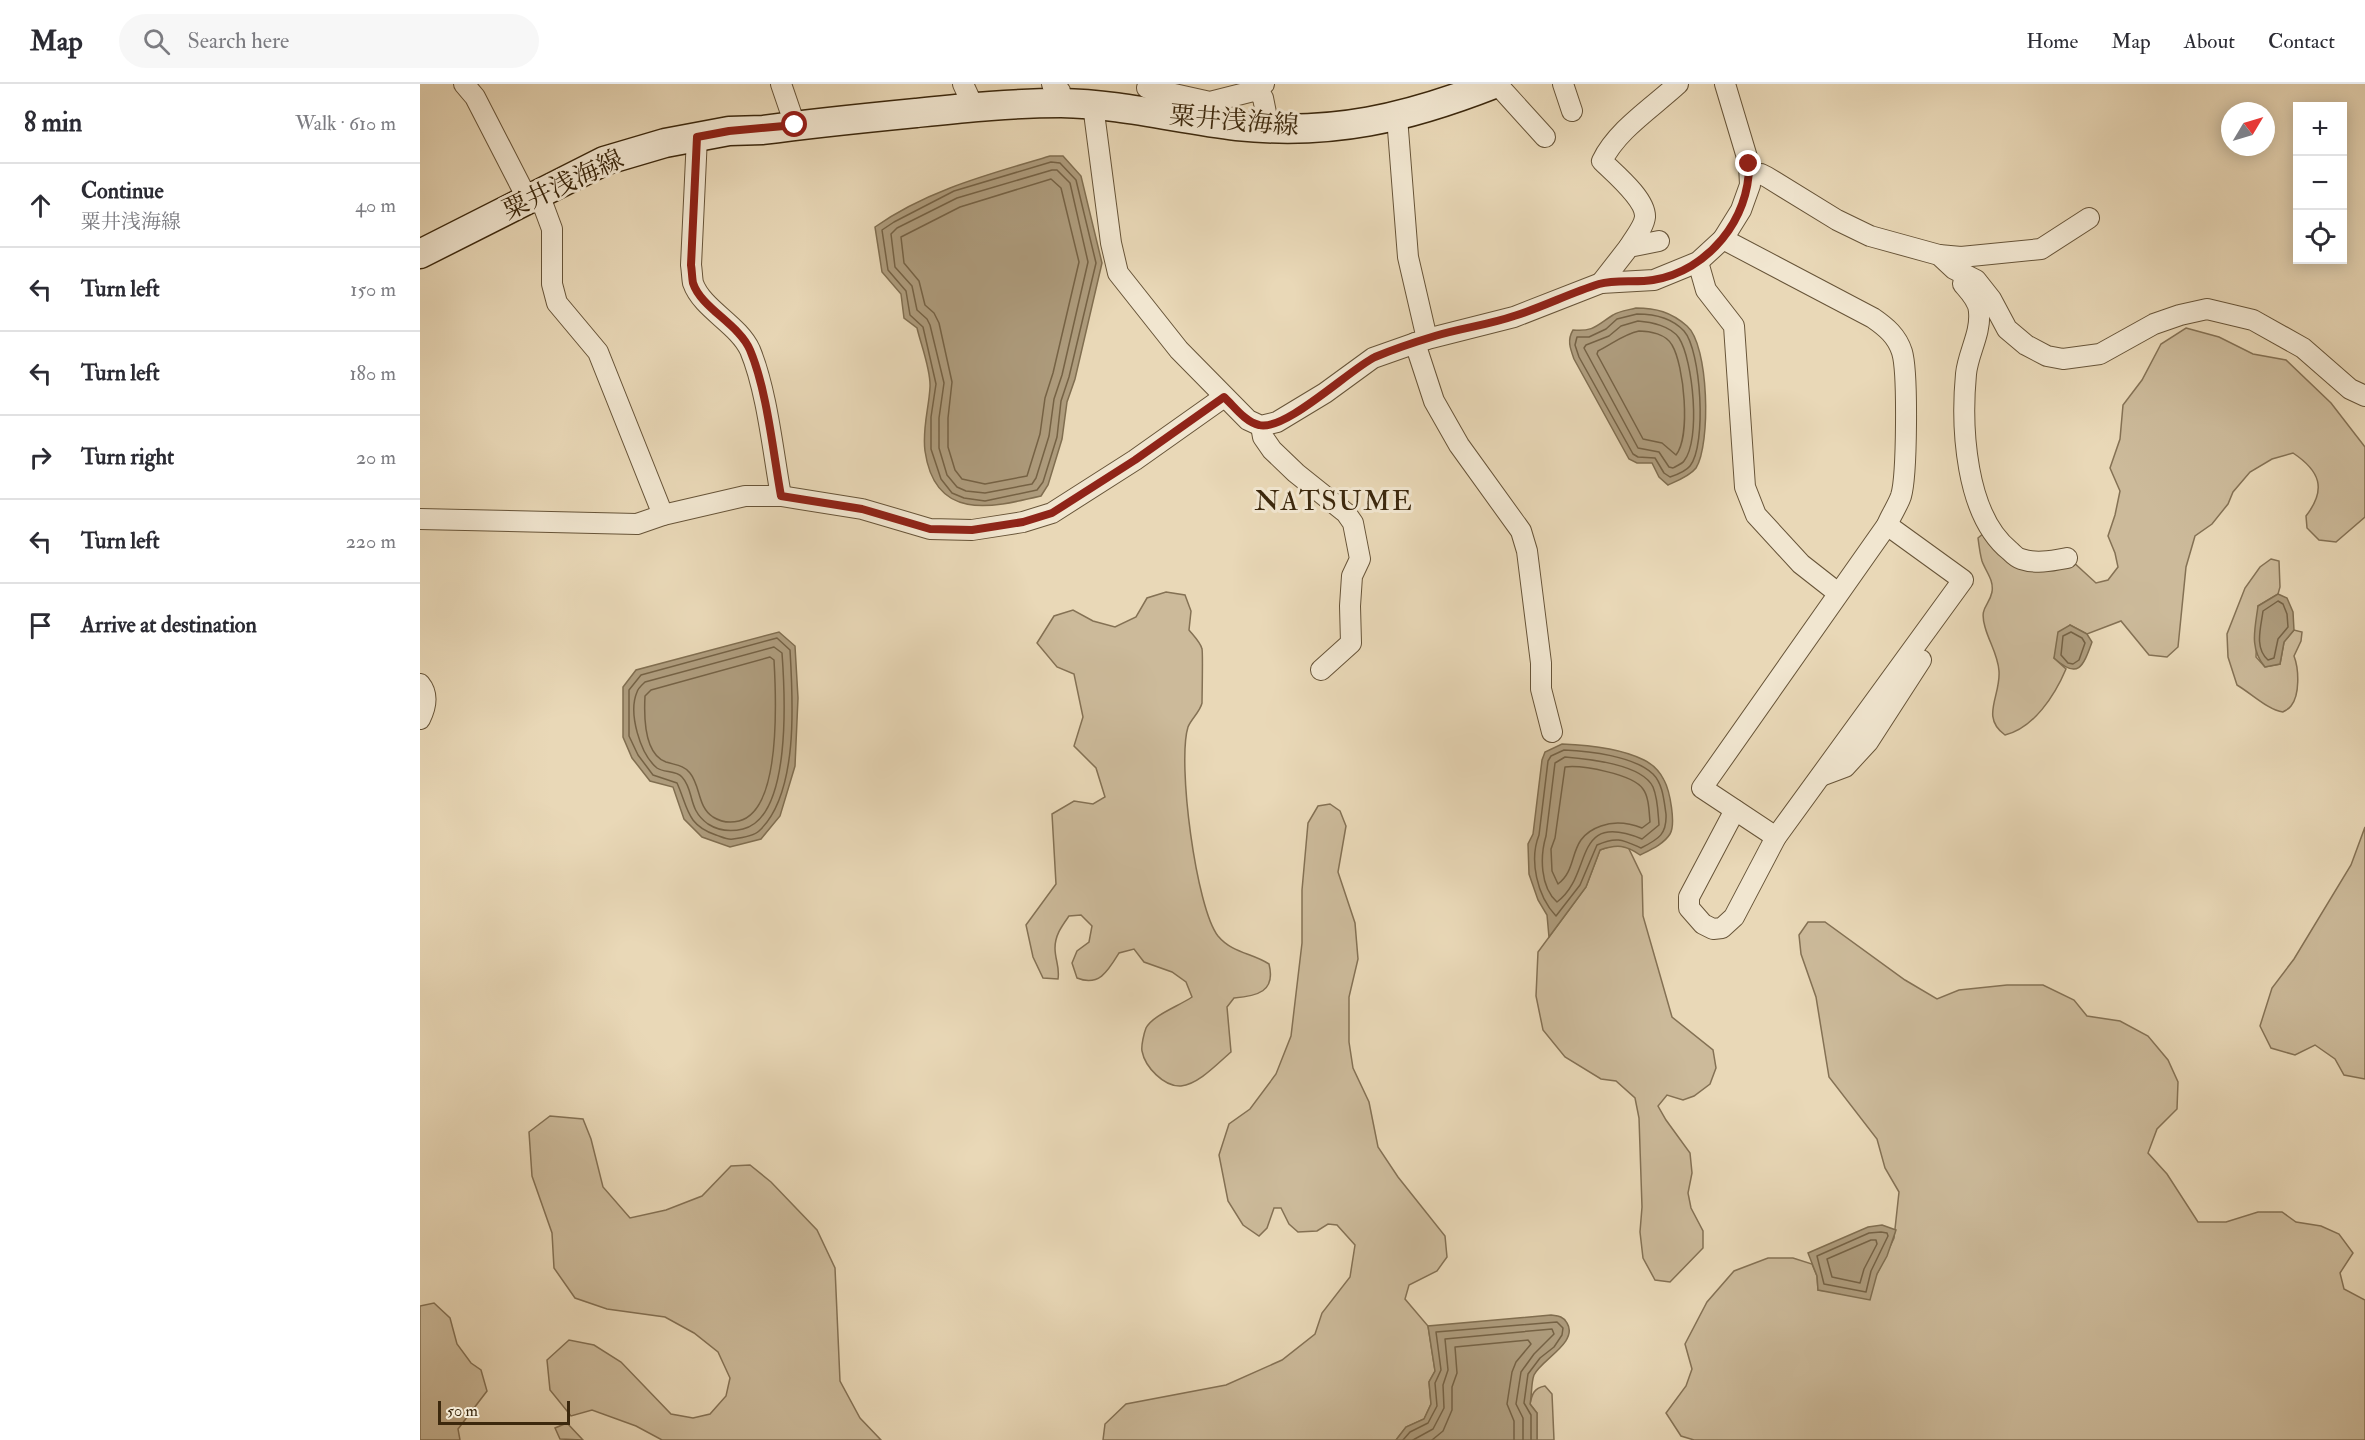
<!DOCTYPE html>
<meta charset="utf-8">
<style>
body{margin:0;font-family:"IM FELL Double Pica","Noto Serif JP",serif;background:#f7f7f7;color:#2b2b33}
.controls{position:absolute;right:18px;top:18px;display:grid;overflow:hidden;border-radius:0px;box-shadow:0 3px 15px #0003}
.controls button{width:54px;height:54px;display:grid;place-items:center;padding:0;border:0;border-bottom:2px solid #e1e1e2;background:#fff;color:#2b2b33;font:30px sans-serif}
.compass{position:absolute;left:1801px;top:18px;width:54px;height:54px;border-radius:50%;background:#fff;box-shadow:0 3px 15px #0003;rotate:52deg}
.scale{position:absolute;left:18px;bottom:15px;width:132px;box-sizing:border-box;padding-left:6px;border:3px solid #3c280d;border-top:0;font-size:16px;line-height:21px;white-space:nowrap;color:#3c280d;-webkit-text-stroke:4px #f1e6d0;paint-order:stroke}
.stop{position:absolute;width:18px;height:18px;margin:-14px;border:4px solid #8f2418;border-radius:50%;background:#fff}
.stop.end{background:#8f2418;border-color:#fff;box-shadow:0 2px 6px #0008}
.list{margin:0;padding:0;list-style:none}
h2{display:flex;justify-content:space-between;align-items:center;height:78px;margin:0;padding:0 24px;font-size:26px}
h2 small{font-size:20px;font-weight:400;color:#7c7c81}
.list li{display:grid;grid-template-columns:39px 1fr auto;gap:18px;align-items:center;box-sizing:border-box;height:84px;padding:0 24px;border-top:2px solid #e1e1e2}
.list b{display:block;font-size:22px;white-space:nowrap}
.list p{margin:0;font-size:20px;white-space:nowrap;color:#7c7c81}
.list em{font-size:20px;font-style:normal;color:#7c7c81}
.icon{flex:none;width:33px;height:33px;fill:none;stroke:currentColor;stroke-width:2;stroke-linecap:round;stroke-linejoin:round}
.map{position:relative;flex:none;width:1945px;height:1356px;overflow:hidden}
header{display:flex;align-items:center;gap:36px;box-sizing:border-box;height:84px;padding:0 30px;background:#fff;border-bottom:2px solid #e1e1e2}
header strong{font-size:28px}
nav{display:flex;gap:33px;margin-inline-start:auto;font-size:21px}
.search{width:420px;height:54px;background:#f7f7f7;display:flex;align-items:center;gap:15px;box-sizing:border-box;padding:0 21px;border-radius:33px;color:#7c7c81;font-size:22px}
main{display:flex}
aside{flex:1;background:#fff}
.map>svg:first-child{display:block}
.green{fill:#ccba9a;stroke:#847154;stroke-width:1.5}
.water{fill:#ae9c7d;stroke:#806e50;stroke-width:1.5}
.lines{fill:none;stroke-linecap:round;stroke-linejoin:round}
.shore{stroke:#756245;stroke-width:1.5}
.street-casing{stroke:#675438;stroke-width:22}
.secondary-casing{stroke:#3c280d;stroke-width:31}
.street{stroke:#f1e6d0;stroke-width:20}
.secondary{stroke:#f1e6d0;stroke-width:28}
.route{stroke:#8f2418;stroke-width:8}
.labels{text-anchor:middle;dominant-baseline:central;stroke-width:6;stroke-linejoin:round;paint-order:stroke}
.street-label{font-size:26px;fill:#3c280d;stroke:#f1e6d0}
.quarter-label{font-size:28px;letter-spacing:1.5px;fill:#3c280d;stroke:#f1e6d0}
</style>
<header>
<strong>Map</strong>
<div class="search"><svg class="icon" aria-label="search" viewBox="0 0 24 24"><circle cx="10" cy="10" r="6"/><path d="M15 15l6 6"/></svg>Search here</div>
<nav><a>Home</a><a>Map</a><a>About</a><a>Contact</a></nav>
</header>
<main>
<aside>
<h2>8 min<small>Walk · 610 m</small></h2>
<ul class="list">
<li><svg class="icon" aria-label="ahead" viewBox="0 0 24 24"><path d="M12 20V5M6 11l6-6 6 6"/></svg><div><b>Continue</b><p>粟井浅海線</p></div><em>40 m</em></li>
<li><svg class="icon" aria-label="left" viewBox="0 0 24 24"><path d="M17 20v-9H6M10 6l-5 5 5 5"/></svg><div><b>Turn left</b></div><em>150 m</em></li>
<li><svg class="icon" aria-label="left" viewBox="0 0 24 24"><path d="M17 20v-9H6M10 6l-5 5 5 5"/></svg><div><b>Turn left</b></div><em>180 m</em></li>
<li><svg class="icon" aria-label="right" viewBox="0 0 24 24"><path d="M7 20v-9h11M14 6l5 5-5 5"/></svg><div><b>Turn right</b></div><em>20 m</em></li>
<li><svg class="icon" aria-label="left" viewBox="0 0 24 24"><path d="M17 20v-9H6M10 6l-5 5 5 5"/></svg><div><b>Turn left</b></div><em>220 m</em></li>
<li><svg class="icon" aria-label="arrive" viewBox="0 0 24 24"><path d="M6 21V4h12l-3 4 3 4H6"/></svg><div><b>Arrive at destination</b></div></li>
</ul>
</aside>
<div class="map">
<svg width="1945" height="1356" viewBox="0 0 1945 1356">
<rect width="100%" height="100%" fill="#e9d8b7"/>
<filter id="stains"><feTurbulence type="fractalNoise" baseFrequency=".00333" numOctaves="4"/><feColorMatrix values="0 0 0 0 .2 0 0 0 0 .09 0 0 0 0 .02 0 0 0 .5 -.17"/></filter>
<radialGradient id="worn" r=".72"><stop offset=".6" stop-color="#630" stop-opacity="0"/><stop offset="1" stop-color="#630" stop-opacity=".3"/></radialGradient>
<g class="green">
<path d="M1766,244L1799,253L1833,270L1866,276L1911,319L1945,363V433L1916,458L1899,456L1887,444L1886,432C1907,405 1900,387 1873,369L1852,375L1830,388L1813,408L1808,420L1792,440L1775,452L1766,483L1758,563L1747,573L1729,571L1701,537L1667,550L1650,541L1634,574L1646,585C1635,611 1614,644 1585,651C1560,633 1581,612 1579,587C1578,571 1569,558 1565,543C1559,522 1569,523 1572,508C1574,496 1566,488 1562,477C1560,470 1559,462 1558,454L1571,443L1603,474L1652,477L1676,499L1688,496L1698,483L1695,469L1688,452L1695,431L1700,407L1690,384L1700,355L1703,321L1722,296L1741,260Z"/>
<path d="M1851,475L1859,477L1860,503L1858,510L1838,522L1836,573L1845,583L1860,580L1864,558L1874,546L1882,548L1881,557L1874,572C1879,585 1880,611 1871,622C1869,625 1866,626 1863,628C1848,626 1832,610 1817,601L1808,573L1807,550L1825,504L1840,483Z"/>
<path d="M746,508L765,511L771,527L769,546C773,551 781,559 782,565C783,568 782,615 782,619C780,628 771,635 768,643C757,678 776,824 798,852C812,869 832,869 849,880C856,908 837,912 814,914L807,923L811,968C798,979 779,1000 761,1002C744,1003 725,983 722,967C721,962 724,949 726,944C733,931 759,922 772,913L766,898L752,888L724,878L714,865L699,869C688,887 679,903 657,894L652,879L657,867L669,858L672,842L661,831L649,832C642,842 635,851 635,864C635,876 640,883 638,895L623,894L613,873L606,841L636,800L632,730L654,717L673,720L685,713L676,684L654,662L663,633L654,590L637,583L617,559L634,532L653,526L673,537L695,543L716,533L727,514Z"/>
<path d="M910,720L920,727L926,742L918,788L935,839L938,875L929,913V958L933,984L949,1018L958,1063L978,1093L1025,1152L1027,1173L1017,1187L989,1201L985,1215L1008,1242L1015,1287L1009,1298L1011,1320L1004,1335L986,1343L976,1356H683L685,1340L706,1320L806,1301L862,1276L895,1250L902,1229L930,1193L935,1161L917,1141L908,1140L897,1147L878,1148L869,1140L861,1124H854L847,1144L839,1152L823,1141L808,1117L799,1071L809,1040L830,1025L856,990L871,952L882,859V806L888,739L898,722Z"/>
<path d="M1945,743V995L1924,991L1915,975L1895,961L1875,971L1851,964L1840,942L1852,904L1874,875L1931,781Z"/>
<path d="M1194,761L1208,763L1222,792L1223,832L1252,933L1293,966L1296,984L1290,1000L1274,1012L1263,1016L1247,1011L1238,1022L1246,1036L1270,1069L1272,1089L1268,1109L1271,1124L1283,1147V1164L1250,1198L1235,1196L1223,1174L1220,1148L1222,1123L1219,1034L1215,1014L1196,997L1181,995L1145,973L1123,946L1116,912L1118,868L1166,803L1180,766Z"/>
<path d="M1388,838H1405L1485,896L1517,915L1539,906L1587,901H1623L1654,916L1667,932L1700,937L1728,952L1748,976L1758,998L1757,1025L1737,1045L1728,1069L1747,1090L1778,1138H1806L1838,1128H1862L1876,1138L1901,1142L1919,1150L1933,1169L1920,1189L1924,1205L1945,1216V1356H1274L1261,1352L1246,1329L1266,1302L1272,1285L1265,1260L1287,1218L1314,1187L1348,1174H1373L1392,1180L1397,1192L1398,1206L1422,1209L1457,1190L1474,1154L1479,1108L1465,1084L1457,1055L1409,993L1396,913L1381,870L1379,851Z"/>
<path d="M130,1032L163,1035L171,1055L183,1103L210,1134L246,1126L282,1112L311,1082L330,1081L351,1098L397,1146L415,1184L420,1297L440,1334L461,1356H242L216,1342L172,1326L151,1332L130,1306L127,1276L149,1256L174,1261L201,1278L251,1330L273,1334L290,1330L306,1312L310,1294L298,1268L274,1249L245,1233L187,1225L155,1214L134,1184L132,1149L112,1092L109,1048Z"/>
<path d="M14,1219L30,1234L37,1260L51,1279L61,1286L67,1307L38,1345L40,1356H0V1222Z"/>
<path d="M1125,1302L1132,1310L1134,1356H1117V1329L1110,1320C1112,1310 1114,1304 1125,1302Z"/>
<path d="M147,1339L163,1356L140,1355L135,1344Z"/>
</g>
<g class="water">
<path d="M630,72H643L661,92L682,179L655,295L647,318L642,355L628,401L621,412C570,424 515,437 505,367C502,345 509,324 510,303C511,286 501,261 497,244L484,234L481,210L462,188L455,143C507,106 570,90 630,72Z"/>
<path d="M1216,224C1236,224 1251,228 1267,242C1289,261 1291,360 1276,384C1270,392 1257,397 1248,401L1239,393L1232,379H1217L1209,375L1154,275C1150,264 1147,256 1153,246C1174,248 1177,241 1193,231C1199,227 1209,226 1216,224Z"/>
<path d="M1858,510L1867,514L1873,528L1874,546L1864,558L1860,580L1845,583C1829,564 1835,545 1838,522Z"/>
<path d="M1650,541L1667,550L1672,558C1663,583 1658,596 1634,574L1638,548Z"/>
<path d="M359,548L375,562L378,614L375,682L360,732L341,755L310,763L282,753L264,735L253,703L230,697L212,674L203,653V603L216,586Z"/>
<path d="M1142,660C1169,661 1200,664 1224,676C1232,680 1240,688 1244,696C1250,707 1256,740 1250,750C1244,760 1230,766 1220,771C1206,761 1197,760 1180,766L1166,803L1129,853L1127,831L1118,816L1109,790L1108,760L1113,750L1122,676L1125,668Z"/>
<path d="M1462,1141L1476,1146L1467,1172L1457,1190L1450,1216L1398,1206L1397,1192L1388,1169L1448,1143Z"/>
<path d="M1131,1231C1138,1232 1143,1232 1147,1239C1159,1258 1121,1276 1114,1291C1111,1299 1112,1311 1110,1320L1117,1329V1356H976L986,1343L1004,1335L1011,1320L1009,1298L1015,1287L1008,1242Z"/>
</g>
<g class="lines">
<g class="shore">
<path d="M631,78L640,79L656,96L676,179L649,293L641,317L637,353L623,398L617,406L565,417L544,414L532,409L521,395L511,365V333L516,300L503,243L490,231L486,207L468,186L462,146L474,138L534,107Z"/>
<path d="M632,86H637L650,99L668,178L642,291L634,315L629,352L616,394L612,400L565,409L546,407L537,403L527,391L519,364V334L524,299L510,241L507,235L497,226L492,202L475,183L471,150L477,144L537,114Z"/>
<path d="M631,95L641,104L659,178L633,289L625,314L620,350L607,392L565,400L542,395L535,386L528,363V334L532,298L519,239L514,229L505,221L499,197L484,179L481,153L540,123Z"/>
<path d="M1217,230C1233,230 1252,234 1264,247C1281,266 1287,361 1270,382C1266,387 1256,391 1250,393L1244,389L1235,374L1218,373L1213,370L1159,273L1155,261L1157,253H1169L1186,245L1197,235Z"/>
<path d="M1218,237C1231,238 1251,242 1259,254C1273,276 1281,356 1264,377C1262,380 1256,382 1253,384L1249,383L1239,368L1218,364L1164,264L1166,261L1189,252L1201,242Z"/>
<path d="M1219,247C1230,247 1246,250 1252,261C1264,281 1271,352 1256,371L1242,359L1223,355L1177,270L1178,267C1192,260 1204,250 1219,247Z"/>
<path d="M1858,517L1863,520L1867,530L1868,543L1858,555L1854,574L1848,576C1834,564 1841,543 1843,527Z"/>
<path d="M1651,548L1662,554L1665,559L1659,576L1653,580L1648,579L1641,571L1643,552Z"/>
<path d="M357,554L370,566C373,616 379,710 339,747C334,752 321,754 313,755C307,756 302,753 296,751C266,741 268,723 257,699L233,691L218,671L209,652V606L221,591Z"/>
<path d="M354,563L362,569C365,610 372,733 323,745C311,748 299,747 288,740C267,725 275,707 262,693C256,686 244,689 237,684C220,670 208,629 217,608C218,604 223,600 225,598Z"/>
<path d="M350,573L354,576C356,611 362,726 319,737C311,739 301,738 293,733C277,722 281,703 270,689C264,681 255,681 246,678C224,670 224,631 225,612L231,606Z"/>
<path d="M1144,666C1169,667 1214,672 1233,690C1243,700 1244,717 1246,730C1247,750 1239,755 1221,764C1203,756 1197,752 1177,761L1160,801L1136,832C1117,812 1109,776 1119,751L1128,677L1131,672Z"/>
<path d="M1145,673C1168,675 1222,680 1233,703C1238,715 1238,729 1239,741L1222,755C1151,726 1174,791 1137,818C1120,803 1120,772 1126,752L1135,679Z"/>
<path d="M1145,683C1162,681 1213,690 1223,705C1229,713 1229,727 1230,738L1222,744C1209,739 1195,737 1181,742C1146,754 1160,784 1138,800L1132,787L1131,765L1135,754Z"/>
<path d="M1461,1148L1467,1149L1468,1152L1451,1187L1446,1208L1404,1200L1397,1172L1449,1149Z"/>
<path d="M1451,1156H1456L1457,1160L1444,1185L1440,1199L1412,1193L1407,1175Z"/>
<path d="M983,1356L990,1348L1008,1339L1017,1322L1015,1299L1021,1286L1016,1248L1137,1238L1143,1244L1142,1251L1134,1263L1120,1274L1108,1290L1104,1319L1111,1331V1356"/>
<path d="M993,1356L1013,1345L1024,1324L1023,1301L1028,1286L1025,1255L1132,1245L1134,1250L1114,1270L1101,1288L1096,1320L1103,1334V1356"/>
<path d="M1012,1356L1023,1347L1032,1326V1303L1037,1289L1035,1263L1108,1256L1111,1260L1096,1278L1092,1288L1087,1320L1094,1337V1356"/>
</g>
<defs>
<g id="street">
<path d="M44,0L55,13L108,116"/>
<path d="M361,0L375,41"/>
<path d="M543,0L554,24"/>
<path d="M632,0L640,7L641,19"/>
<path d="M1077,0L1125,53"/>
<path d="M1143,0L1152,27"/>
<path d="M727,4L790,18L837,6L844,0"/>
<path d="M837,6L843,14L849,44"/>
<path d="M673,21L691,159L698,189L759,266L828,336L841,342L857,338L905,309L953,274L1007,255L1094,233L1181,199L1234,196L1278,178L1303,155L1321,126L1330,101L1329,80L1305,0"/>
<path d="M977,33L988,173L1007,255"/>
<path d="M277,53L271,181C272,187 272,194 273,199C282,225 318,240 330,266C347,307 353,368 361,412"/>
<path d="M1330,90H1341L1347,93L1417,136L1450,152L1519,171L1534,185L1556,196L1571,215L1587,245L1606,261L1627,272L1643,275L1680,270L1734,240L1760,231L1787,225L1833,236L1883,264L1930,305L1945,312"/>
<path d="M119,110L132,145V200L137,219L178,268L243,431"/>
<path d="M1303,155L1453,234C1466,243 1477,252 1482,268C1488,288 1487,392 1481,412C1478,421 1471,431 1467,441L1282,704L1356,753"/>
<path d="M1209,163C1214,154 1224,143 1225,133C1226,115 1194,89 1182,77C1197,46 1232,24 1258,0"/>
<path d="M1519,171L1541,173L1621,165L1669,134"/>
<path d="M1278,178L1286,206L1314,242L1325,403L1336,431L1381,480L1418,509"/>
<path d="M1181,199L1209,163L1239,157"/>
<path d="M1543,200C1550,208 1559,217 1559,228C1561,250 1548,269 1546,290C1541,343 1545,431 1590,467C1593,470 1597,474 1601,475C1616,480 1631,477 1647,474"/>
<path d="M995,259L1014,317L1039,361L1101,447L1107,467L1121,579V605L1132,648"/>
<path d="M841,342L843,353L852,366L876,389L926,429L933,439L940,475L932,492L930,522L931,559L901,586"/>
<path d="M0,435L217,440L243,431L325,412H361L442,425L510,445L552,446L603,438L632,429L715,376L804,313"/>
<path d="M0,600C9,611 6,623 0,635"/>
<path d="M1401,692L1425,683L1448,658L1501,576"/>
<path d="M1315,726L1269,813V824L1283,840L1293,845L1302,844L1314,833L1356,753L1543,496L1467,441"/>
</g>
<path id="secondary" d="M0,170L184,77L245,59L309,47L343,46C394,39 445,34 496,29C545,24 593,19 641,19C700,20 758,35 817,42C912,52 987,34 1074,0"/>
</defs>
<use href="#street" class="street-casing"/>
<use href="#secondary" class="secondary-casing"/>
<use href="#street" class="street"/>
<use href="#secondary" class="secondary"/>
</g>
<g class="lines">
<path class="route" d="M375,41L309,47L277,53L271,181C272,187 272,194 273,199C281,224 319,240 330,266C347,306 353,368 361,412L442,425L510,445L552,446L603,438L632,429L715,376L804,313C814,322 825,338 839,341C865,348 930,285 955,273C974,265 995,258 1015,252C1041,244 1068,241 1094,232C1123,223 1150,209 1179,200C1196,195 1216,199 1233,196C1288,187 1330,135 1329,80"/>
</g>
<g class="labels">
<g class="street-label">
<text transform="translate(814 37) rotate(5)">粟井浅海線</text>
<text transform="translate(143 101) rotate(-25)">粟井浅海線</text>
</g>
<g class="quarter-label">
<text x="914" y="417">NATSUME</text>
</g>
</g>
<rect width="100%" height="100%" filter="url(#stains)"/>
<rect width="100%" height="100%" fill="url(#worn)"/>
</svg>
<div class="controls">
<button>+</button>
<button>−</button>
<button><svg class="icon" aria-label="locate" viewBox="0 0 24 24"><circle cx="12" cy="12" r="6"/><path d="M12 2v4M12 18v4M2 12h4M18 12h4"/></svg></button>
</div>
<svg class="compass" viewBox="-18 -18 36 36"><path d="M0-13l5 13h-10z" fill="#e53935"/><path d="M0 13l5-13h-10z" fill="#7c7c81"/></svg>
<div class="scale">50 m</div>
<div class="stop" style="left:375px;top:41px"></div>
<div class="stop end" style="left:1329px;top:80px"></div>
</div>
</main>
